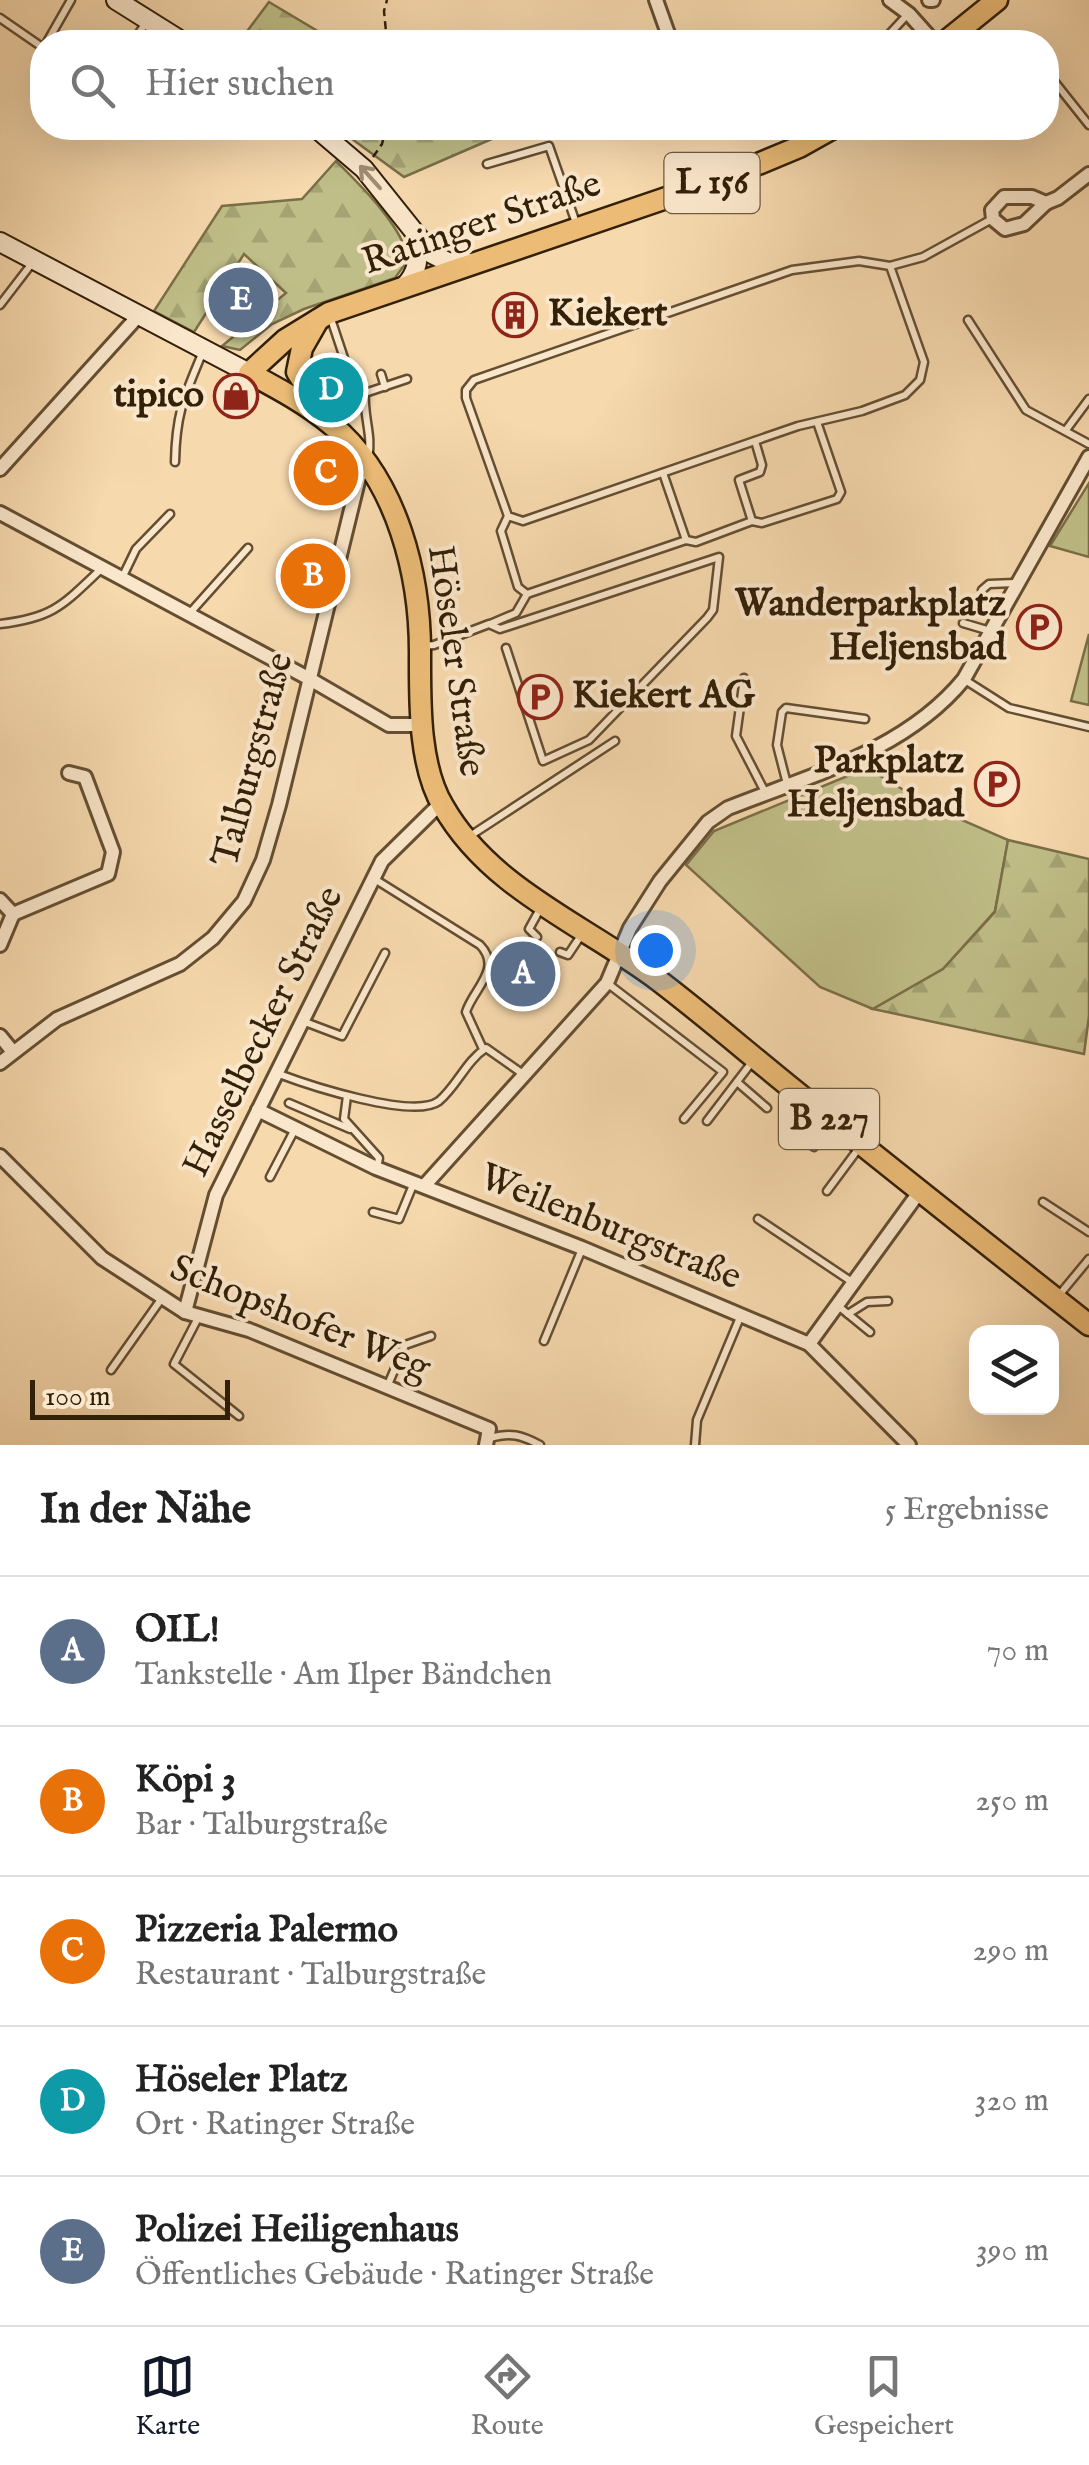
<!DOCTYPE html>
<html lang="de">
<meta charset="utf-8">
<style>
body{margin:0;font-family:"IM FELL English",serif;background:#f2f2f2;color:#222}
.controls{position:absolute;right:30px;bottom:30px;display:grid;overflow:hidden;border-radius:20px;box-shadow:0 10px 40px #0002}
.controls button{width:90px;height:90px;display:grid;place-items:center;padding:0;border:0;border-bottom:2px solid #e0e0e0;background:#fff;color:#222;font:50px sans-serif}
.scale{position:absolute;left:30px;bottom:25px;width:200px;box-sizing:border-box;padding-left:10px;border:5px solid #332008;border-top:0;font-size:28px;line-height:35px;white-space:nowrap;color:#332008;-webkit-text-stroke:8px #fae6ca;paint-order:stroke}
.you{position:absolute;left:655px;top:950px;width:35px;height:35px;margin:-25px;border:8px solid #fff;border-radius:50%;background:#1a73e8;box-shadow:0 0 0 15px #1a73e833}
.badge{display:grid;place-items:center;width:65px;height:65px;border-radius:50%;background:#111827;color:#fff;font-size:32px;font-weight:700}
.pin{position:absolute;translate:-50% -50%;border:5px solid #fff;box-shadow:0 2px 10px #0006}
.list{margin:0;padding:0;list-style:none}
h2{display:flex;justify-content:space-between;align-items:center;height:130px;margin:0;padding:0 40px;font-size:42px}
h2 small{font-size:32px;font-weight:400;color:#767676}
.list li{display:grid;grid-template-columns:65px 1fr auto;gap:30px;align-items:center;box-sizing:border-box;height:150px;padding:0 40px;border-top:2px solid #e0e0e0}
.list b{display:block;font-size:38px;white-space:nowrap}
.list p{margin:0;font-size:32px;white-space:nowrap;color:#767676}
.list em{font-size:32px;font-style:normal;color:#767676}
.icon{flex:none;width:55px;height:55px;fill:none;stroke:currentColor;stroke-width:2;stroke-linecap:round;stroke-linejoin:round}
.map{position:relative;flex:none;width:1089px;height:1445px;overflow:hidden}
.search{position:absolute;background:#fff;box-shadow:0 10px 40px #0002;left:30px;right:30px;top:30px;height:110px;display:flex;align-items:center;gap:25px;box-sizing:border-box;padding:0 35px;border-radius:40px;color:#767676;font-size:38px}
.sheet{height:880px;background:#fff}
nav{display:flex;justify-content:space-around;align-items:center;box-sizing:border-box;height:140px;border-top:2px solid #e0e0e0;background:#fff;font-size:28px;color:#767676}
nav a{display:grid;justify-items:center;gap:5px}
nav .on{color:#111827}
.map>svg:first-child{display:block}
.green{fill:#c0be88;stroke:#7a6f48;stroke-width:2.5}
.forest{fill:url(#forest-firs);stroke:#7a6f48;stroke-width:2.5}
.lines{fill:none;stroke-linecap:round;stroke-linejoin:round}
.lane-casing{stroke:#644e32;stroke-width:11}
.street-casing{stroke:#644e32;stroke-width:18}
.secondary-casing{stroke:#332008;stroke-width:22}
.primary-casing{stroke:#332008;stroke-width:25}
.path{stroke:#332008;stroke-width:2.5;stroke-dasharray:8 5;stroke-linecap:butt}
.lane{stroke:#fae6ca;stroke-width:6}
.street{stroke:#fae6ca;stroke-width:12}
.secondary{stroke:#fae6ca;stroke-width:18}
.primary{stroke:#ecbc77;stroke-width:20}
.oneway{stroke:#a08d73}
.labels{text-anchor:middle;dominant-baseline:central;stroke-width:8;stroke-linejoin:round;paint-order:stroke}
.shield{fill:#fae6ca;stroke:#6f5b42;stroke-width:2.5}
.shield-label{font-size:35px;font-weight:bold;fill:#332008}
.street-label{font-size:38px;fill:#332008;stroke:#fae6ca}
.poi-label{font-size:38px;font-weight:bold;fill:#332008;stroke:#fae6ca;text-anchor:end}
</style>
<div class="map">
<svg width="1089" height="1445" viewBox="0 0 1089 1445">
<defs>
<pattern id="forest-firs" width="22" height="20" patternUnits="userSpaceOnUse" patternTransform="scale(2.5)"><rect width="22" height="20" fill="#c0be88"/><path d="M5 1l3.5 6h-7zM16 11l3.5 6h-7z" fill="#a5a374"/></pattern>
</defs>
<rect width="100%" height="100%" fill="#f7d9ae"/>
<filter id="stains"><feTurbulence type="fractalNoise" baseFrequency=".002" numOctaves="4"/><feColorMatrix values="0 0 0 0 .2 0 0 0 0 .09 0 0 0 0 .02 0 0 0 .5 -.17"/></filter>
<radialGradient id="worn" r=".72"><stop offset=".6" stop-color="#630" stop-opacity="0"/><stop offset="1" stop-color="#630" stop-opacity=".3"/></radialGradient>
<g class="green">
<path d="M1089,483V557L1050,546Z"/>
<path d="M1089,634V705L1071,701Z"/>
<path d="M867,768L932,807L1008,840L995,911L943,969L873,1009L820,987L686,865L714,831Z"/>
</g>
<g class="forest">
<path d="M269,2L336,42H239Z"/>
<path d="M337,128H476L494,138L404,177Z"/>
<path d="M336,161C359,184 404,227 408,260L395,278L304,309L272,324L240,350L222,346L286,293L244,254L194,332L154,311L222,206L302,199Z"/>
<path d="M1008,840L1089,859V1016L1084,1054L873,1009L943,969L995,912Z"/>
</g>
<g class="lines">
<defs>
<g id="lane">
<path d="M0,18L42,47"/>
<path d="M47,42L71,0"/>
<path d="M133,42L147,21"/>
<path d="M882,42L908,14"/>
<path d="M1046,71L1089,125"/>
<path d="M487,164L549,146L576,223"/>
<path d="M890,266L924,362L920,380L905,395L862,411L798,426L523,521L508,516L466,398V390L474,380L792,270L859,261L890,266L923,257L992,219"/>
<path d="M0,305L33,262"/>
<path d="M331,319L352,382L365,393"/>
<path d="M968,320L1026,410L1089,444"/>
<path d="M381,374L385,387"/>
<path d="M365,393C363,416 373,436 368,458"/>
<path d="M365,393L407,379"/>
<path d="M1066,430L1089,399"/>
<path d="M175,462C176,411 185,395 204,349"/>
<path d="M663,473L686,540"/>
<path d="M508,516L501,531L518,587L527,594"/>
<path d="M752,521L739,480L760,472L762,465L755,441"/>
<path d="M122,578L136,549L170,514"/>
<path d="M982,590L989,584L1015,583"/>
<path d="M189,614L248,548"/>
<path d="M963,623L990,631"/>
<path d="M0,624C53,618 63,605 100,570"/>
<path d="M490,624L516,613L527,594L686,540L696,542L752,521L762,523L837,499L841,492L817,422"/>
<path d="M424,646L434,645L489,624L500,629L719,557L713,610L707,618L589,740L543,761L506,648"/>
<path d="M744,678L736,736L765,792"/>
<path d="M965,680L1009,708L1089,727"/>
<path d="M787,784L777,745L782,712L786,708L865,719"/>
<path d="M470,836L615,741"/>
<path d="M373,878L480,945C503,969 473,989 466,1012L483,1049"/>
<path d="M537,937L529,929L540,909"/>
<path d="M560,952L568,955L582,934"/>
<path d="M607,983L723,1072L684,1119"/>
<path d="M305,1022L342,1036L385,953"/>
<path d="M279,1074C308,1085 414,1120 439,1101C457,1086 466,1061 486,1048L523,1074"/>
<path d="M737,1082L767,1108"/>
<path d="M347,1096L344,1119L379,1158L377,1168"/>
<path d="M802,1100L784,1124L814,1147"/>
<path d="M289,1103L350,1129"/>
<path d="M707,1121L752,1062"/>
<path d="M270,1177L295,1129"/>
<path d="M827,1191L859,1148"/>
<path d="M1043,1202L1089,1232"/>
<path d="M373,1212L399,1219L413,1185"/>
<path d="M758,1219L852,1282"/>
<path d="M1060,1294L1089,1259"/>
<path d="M837,1305L870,1332"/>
<path d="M848,1314L867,1302L888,1301"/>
<path d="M199,1316L174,1364L239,1416"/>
<path d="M544,1341L582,1249"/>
<path d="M111,1370L162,1298"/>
<path d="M387,1387L405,1345L431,1336"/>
<path d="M490,1438C511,1432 521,1435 540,1445"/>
<path d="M695,1445L697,1420L741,1315"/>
</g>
<g id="street">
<path d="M656,0L671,42"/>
<path d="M890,0L909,14L934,42"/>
<path d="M929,0H933"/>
<path d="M1004,197H1032L1046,203L1024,224L1005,229L993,219L992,210Z"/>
<path d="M1046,203L1058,198L1089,174"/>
<path d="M0,469L140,314"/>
<path d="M0,513L308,678L389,725H421"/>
<path d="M0,900L13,914L0,945"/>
<path d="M13,914L108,874L113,852L85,777L69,773"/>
<path d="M0,1036L13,1052"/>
<path d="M0,1063L57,1019L180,964L213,938L244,901L263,860L279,805L359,477L366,464"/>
<path d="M258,1110L376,1168L582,1248L809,1344L909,1445"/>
<path d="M0,1156L102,1258L185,1312L249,1330L489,1429L486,1445"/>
<path d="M425,1185L607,983L630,928L660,881L708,822L728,808C811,775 905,751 964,679L1089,457"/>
<path d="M185,1312L216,1195L382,861L441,803"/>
<path d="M809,1344L920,1191"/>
</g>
<g id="secondary">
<path d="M116,0L183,42"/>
<path d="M316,128L364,169L432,254L448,262L472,263"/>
<path d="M0,242L249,373"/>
<path d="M404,287C419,271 419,258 416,237"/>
</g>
<g id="primary">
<path d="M945,42L997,0"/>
<path d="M833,128L799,147L722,179L329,313L285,340L249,373C277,388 307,404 332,425C398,480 421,577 420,658C420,704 419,766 443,806C490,889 585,925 658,980C708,1018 756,1060 805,1099C899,1175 994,1250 1089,1325"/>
<path d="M318,320L302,348L297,372L320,409"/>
</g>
</defs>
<use href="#lane" class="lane-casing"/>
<use href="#street" class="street-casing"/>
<use href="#secondary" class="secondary-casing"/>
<use href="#primary" class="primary-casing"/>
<g class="path">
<path d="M982,34L988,42"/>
<path d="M387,42L384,11L387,0"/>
<path d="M373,157L382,144L386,128"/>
<path d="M315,371L336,374"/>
</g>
<use href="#lane" class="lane"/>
<use href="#street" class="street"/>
<use href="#secondary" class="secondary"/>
<use href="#primary" class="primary"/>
</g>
<defs><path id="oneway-shaft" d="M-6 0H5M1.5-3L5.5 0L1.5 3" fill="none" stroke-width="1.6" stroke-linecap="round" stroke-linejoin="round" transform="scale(2.5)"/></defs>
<use class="oneway" href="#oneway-shaft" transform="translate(370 177) rotate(-132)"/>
<defs>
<symbol id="building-ring" viewBox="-11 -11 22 22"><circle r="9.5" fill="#fae6ca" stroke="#8f2418" stroke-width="1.5"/><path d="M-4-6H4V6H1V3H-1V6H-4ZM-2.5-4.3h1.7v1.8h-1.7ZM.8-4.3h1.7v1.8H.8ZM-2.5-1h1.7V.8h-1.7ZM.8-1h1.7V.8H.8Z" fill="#8f2418"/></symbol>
<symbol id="shop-ring" viewBox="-11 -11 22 22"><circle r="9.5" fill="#fae6ca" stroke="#8f2418" stroke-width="1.5"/><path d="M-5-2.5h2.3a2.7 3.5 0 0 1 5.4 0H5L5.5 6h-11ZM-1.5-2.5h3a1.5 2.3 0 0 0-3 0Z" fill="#8f2418"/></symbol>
<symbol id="parking-ring" viewBox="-11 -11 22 22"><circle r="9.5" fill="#fae6ca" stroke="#8f2418" stroke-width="1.5"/><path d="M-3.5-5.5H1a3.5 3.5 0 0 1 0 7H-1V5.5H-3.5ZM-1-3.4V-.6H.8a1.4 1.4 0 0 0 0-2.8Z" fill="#8f2418"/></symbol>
</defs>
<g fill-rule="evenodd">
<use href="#building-ring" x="490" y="290" width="50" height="50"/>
<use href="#shop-ring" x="211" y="371" width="50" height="50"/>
<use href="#parking-ring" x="1014" y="602" width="50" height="50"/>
<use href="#parking-ring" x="515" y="672" width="50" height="50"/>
<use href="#parking-ring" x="972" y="759" width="50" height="50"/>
</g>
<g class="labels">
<g class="shield">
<rect x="664.5" y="153" width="95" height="60" rx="8"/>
<rect x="779" y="1089" width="100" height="60" rx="8"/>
</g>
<g class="shield-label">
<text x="712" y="183">L 156</text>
<text x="829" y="1119">B 227</text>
</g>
<g class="street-label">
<text transform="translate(482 224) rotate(-19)">Ratinger Straße</text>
<text transform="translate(455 661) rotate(82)">Höseler Straße</text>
<text transform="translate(254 760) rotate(-75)">Talburgstraße</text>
<text transform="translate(264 1032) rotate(-64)">Hasselbecker Straße</text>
<text transform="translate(610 1228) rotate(22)">Weilenburgstraße</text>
<text transform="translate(300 1319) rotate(22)">Schopshofer Weg</text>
</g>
<g class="poi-label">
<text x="548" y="315" text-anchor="start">Kiekert</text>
<text x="204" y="396">tipico</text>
<text x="1006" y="605">Wanderparkplatz<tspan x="1006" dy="44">Heljensbad</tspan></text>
<text x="572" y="697" text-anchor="start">Kiekert AG</text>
<text x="964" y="762">Parkplatz<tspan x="964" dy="44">Heljensbad</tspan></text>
</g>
</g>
<rect width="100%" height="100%" filter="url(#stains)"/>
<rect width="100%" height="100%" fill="url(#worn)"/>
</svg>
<div class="controls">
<button><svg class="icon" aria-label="layers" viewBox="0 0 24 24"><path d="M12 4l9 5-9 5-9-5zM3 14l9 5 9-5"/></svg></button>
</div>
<div class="scale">100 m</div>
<div class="you"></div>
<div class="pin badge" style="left:523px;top:974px;background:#5c6f8a">A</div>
<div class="pin badge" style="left:313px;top:576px;background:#e8710a">B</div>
<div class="pin badge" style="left:326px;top:473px;background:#e8710a">C</div>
<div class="pin badge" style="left:331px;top:390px;background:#0f9aa8">D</div>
<div class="pin badge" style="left:241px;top:300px;background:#5c6f8a">E</div>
<div class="search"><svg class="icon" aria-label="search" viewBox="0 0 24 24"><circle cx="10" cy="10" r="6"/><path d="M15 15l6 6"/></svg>Hier suchen</div>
</div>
<section class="sheet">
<h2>In der Nähe<small>5 Ergebnisse</small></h2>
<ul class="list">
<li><span class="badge" style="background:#5c6f8a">A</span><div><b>OIL!</b><p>Tankstelle · Am Ilper Bändchen</p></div><em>70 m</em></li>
<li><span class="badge" style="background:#e8710a">B</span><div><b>Köpi 3</b><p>Bar · Talburgstraße</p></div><em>250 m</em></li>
<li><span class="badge" style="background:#e8710a">C</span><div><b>Pizzeria Palermo</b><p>Restaurant · Talburgstraße</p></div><em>290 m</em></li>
<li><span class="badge" style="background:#0f9aa8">D</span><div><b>Höseler Platz</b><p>Ort · Ratinger Straße</p></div><em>320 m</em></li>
<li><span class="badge" style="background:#5c6f8a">E</span><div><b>Polizei Heiligenhaus</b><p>Öffentliches Gebäude · Ratinger Straße</p></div><em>390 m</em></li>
</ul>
</section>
<nav>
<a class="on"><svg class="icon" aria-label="map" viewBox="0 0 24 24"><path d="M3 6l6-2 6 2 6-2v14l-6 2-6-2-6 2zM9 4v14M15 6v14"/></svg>Karte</a>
<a><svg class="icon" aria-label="directions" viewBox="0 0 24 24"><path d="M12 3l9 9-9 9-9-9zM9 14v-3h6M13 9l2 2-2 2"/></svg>Route</a>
<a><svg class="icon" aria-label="saved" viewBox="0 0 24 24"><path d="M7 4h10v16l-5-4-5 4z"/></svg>Gespeichert</a>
</nav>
